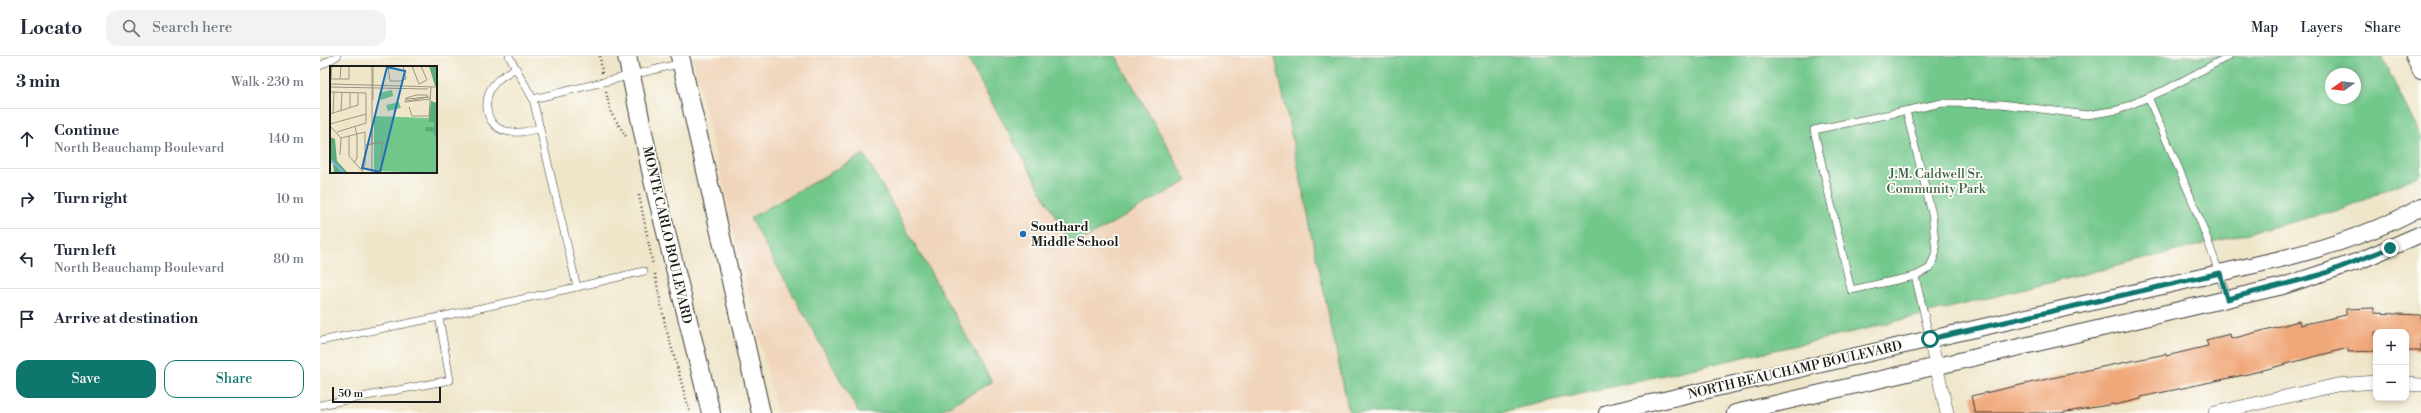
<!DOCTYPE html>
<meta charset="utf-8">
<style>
body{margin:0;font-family:"Libre Bodoni",serif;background:#f2f2f3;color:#1f2937}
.controls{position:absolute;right:12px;bottom:12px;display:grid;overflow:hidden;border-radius:8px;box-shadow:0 2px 6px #0003}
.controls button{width:36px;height:36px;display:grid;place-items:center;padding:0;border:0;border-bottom:1px solid #e0e1e3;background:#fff;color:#1f2937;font:20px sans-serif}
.compass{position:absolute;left:2005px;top:12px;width:36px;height:36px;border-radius:50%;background:#fff;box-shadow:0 2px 6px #0003;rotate:256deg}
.scale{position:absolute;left:12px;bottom:10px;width:109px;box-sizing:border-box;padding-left:4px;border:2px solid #1c1c1c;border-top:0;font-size:11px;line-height:14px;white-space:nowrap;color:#1c1c1c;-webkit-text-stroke:3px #fdfcf7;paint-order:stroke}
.stop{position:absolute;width:12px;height:12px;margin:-9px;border:3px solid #0f766e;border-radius:50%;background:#fff}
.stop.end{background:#0f766e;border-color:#fff;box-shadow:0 1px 4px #0008}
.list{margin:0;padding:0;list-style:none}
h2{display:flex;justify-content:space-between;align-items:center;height:52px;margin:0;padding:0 16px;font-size:17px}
h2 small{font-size:13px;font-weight:400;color:#747a83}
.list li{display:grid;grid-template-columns:26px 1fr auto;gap:12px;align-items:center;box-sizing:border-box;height:60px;padding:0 16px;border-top:1px solid #e0e1e3}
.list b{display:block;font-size:15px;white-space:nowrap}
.list p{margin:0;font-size:13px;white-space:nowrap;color:#747a83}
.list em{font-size:13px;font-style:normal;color:#747a83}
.actions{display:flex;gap:8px;padding:12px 16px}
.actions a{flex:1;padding:9px 0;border:1px solid #0f766e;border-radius:12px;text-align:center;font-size:14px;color:#0f766e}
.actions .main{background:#0f766e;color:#fff}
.icon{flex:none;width:22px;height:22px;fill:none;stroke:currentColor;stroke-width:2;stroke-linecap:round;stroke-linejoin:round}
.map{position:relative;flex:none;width:2101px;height:357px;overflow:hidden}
header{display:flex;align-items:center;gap:24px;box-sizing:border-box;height:56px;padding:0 20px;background:#fff;border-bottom:1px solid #e0e1e3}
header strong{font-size:19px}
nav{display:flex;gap:22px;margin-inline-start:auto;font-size:14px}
.search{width:280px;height:36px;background:#f2f2f3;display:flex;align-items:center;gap:10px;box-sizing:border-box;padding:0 14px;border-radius:12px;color:#747a83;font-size:15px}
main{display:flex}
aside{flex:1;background:#fff}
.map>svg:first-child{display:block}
.built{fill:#f0d5bc}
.green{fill:#72c78b;stroke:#477254;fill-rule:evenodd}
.building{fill:#f0a87a}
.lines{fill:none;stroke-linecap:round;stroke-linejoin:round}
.service-casing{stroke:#3c3a36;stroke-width:8}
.minor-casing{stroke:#3c3a36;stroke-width:14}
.tertiary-casing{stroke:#3c3a36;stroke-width:18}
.secondary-casing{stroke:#3c3a36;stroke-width:20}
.path{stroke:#3c3a36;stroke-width:2.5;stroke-dasharray:1 3;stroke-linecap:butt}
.service{stroke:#fff;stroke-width:7}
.minor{stroke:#fff;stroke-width:13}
.tertiary{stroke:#fff;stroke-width:16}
.secondary{stroke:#fff;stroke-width:18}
.route{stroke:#0f766e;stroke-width:5}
.poi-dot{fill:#1f6fb2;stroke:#fdfcf7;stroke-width:1.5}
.labels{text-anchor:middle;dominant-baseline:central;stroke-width:3.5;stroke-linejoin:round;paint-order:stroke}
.park-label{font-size:13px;fill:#3e6048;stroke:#fdfcf7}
.poi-label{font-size:13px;font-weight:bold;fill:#1c1c1c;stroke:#fdfcf7;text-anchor:start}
.street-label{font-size:13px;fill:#1c1c1c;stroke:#fdfcf7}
.inset-river{fill:none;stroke:#7bb6ed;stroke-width:2}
.inset-road{fill:none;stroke:#9b9584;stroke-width:1}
.view{fill:#1f6fb2;fill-opacity:0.15;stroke:#1f6fb2;stroke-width:2}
.inset-edge{fill:none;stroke:#1c1c1c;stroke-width:2}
</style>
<header>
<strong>Locato</strong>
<div class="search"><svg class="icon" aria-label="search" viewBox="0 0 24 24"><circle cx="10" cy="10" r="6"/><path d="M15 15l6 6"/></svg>Search here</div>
<nav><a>Map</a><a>Layers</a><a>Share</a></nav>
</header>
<main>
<aside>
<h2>3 min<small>Walk · 230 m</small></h2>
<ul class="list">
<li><svg class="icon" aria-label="ahead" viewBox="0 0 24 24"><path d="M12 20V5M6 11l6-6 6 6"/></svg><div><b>Continue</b><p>North Beauchamp Boulevard</p></div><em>140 m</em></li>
<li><svg class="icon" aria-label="right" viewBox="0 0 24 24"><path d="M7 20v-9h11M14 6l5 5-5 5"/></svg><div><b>Turn right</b></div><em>10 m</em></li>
<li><svg class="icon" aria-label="left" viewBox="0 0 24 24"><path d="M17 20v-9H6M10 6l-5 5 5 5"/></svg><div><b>Turn left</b><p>North Beauchamp Boulevard</p></div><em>80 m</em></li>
<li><svg class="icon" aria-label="arrive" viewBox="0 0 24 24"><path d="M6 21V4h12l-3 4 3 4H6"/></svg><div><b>Arrive at destination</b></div></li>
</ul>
<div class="actions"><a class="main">Save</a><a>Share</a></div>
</aside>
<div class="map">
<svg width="2101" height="357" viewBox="0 0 2101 357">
<rect width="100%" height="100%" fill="#fdfcf7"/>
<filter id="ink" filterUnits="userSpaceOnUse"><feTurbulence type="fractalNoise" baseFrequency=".025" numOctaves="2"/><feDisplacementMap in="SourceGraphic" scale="8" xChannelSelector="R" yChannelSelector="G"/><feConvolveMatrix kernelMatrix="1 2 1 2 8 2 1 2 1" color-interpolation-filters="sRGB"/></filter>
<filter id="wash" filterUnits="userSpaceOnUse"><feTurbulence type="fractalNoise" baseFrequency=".012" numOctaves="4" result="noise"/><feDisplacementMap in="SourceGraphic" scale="16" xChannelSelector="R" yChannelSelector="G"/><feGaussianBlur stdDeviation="0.9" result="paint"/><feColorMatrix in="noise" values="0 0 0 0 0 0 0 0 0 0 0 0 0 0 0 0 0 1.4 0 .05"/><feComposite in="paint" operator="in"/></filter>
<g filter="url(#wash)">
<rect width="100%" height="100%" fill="#efe6ca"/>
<path class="built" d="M372,0H955L1029,357H457Z"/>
<g class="green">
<path d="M646,0H796L867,125L752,190Z"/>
<path d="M955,0H2061L2101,81V118L2024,153L1521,279L1176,357H1029ZM2011,18H2035V42H2011Z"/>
<path d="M544,98L672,326L616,357H539L430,162Z"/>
</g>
<g id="blocks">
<path class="building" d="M2054,252V257L2101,259V295H2086V276H2055L2056,295L2028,296V292L1928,318L1821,341V343L1794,349V348L1740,357H1655L1651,340L1777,312L1846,298V300L1888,290L1886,284L1910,278L1911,283L1979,265L1980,269L2026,259V253Z"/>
</g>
</g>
<g filter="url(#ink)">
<use href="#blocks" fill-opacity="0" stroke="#3c3a36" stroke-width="1"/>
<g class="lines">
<defs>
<g id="service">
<path d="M0,10L17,0"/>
<path d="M196,12C190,16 183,19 178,24C161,38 163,70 186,75C198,78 209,75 220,72"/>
<path d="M1828,41C1856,107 1887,173 1907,243"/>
<path d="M213,43L362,7"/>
<path d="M1586,55L1612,158L1616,196L1610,212L1595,220"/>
<path d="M257,231L324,215"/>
<path d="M1610,283L1595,220L1531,234L1494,74L1622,47L1681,48L1767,59L1798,54L1845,34L1909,0"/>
<path d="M0,285L119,261"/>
<path d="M0,349L130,324L119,261L257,231L213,43L189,0"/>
</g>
<g id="minor">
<path d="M1610,283L1627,357"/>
<path d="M2086,328L2101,329"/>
<path d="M1895,357L2017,329L2056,326"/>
</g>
<g id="tertiary">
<path d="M2094,0L2101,15"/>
<path d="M1287,357L1956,204C2006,192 2057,176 2101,151"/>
<path d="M1415,357L1963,230L2039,205L2101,178"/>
</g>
<g id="secondary">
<path d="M307,0L333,124L391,357"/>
<path d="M360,0L441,357"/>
</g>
</defs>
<use href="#service" class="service-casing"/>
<use href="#minor" class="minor-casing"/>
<use href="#tertiary" class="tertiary-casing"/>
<use href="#secondary" class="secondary-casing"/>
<g class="path">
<path d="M280,0L282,17"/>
<path d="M286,36L291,57L307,82"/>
<path d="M319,139L333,209"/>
<path d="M335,218L345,268L370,357"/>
</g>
<use href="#service" class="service"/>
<use href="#minor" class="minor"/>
<use href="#tertiary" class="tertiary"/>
<use href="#secondary" class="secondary"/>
</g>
</g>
<g class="lines" filter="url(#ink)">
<path class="route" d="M1610,283L1900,217L1907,243L2000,219L2070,192"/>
</g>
<circle class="poi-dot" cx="703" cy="178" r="4"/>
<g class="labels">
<g class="park-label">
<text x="1616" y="118">J.M. Caldwell Sr.<tspan x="1616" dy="15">Community Park</tspan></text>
</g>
<g class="poi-label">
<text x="711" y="171">Southard<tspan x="711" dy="15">Middle School</tspan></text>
</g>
<g class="street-label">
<text transform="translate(347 179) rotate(77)">MONTE CARLO BOULEVARD</text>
<text transform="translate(1475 314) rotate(-13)">NORTH BEAUCHAMP BOULEVARD</text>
</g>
</g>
<g transform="translate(10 10)">
<rect width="107" height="107" fill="#efe6ca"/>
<path d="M62,24L63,30L51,34L49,27ZM69,36L71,42L58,45L56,39ZM44,50L98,52V56H103L104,61L96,65H103L107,74V107L44,105Z" fill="#72c78b"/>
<path d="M99,0H107V20H105ZM101,35L107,37V74L103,66L95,65L96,61H104L103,56H98ZM0,71L5,73L7,95L18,107H4L3,97H0Z" fill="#5dac77"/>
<path class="inset-river" d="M0,95H2L14,107"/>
<path class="inset-road" d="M2,0L1,13H19V0M42,0V107M58,0L60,15H70L76,13L73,0M82,0L89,18L97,14L91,0M10,13L11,0M0,18L107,21M0,21L98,23M0,26L36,27V57L7,66M20,27V41M86,29H97L100,33L75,36L76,32ZM76,32L78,35L98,31M77,33L98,31M43,34V0M79,41L82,50H99L101,21M11,44L12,26M3,47L4,26M0,48L28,39V27M0,58L36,48M0,60L11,72L10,89M19,70V90L34,107M11,72L35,66V98L32,105M35,79L53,76L51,91L52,105M42,80V64M24,97L27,92V70L25,60M45,107H58"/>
<path class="view" d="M57,1L75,5L50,106L32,102Z"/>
<rect width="107" height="107" class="inset-edge"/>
</g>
</svg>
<div class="controls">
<button>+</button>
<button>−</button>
</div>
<svg class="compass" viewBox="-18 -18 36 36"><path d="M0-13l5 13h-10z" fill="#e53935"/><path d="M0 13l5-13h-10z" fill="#747a83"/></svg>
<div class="scale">50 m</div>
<div class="stop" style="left:1610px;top:283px"></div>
<div class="stop end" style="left:2070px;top:192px"></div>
</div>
</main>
